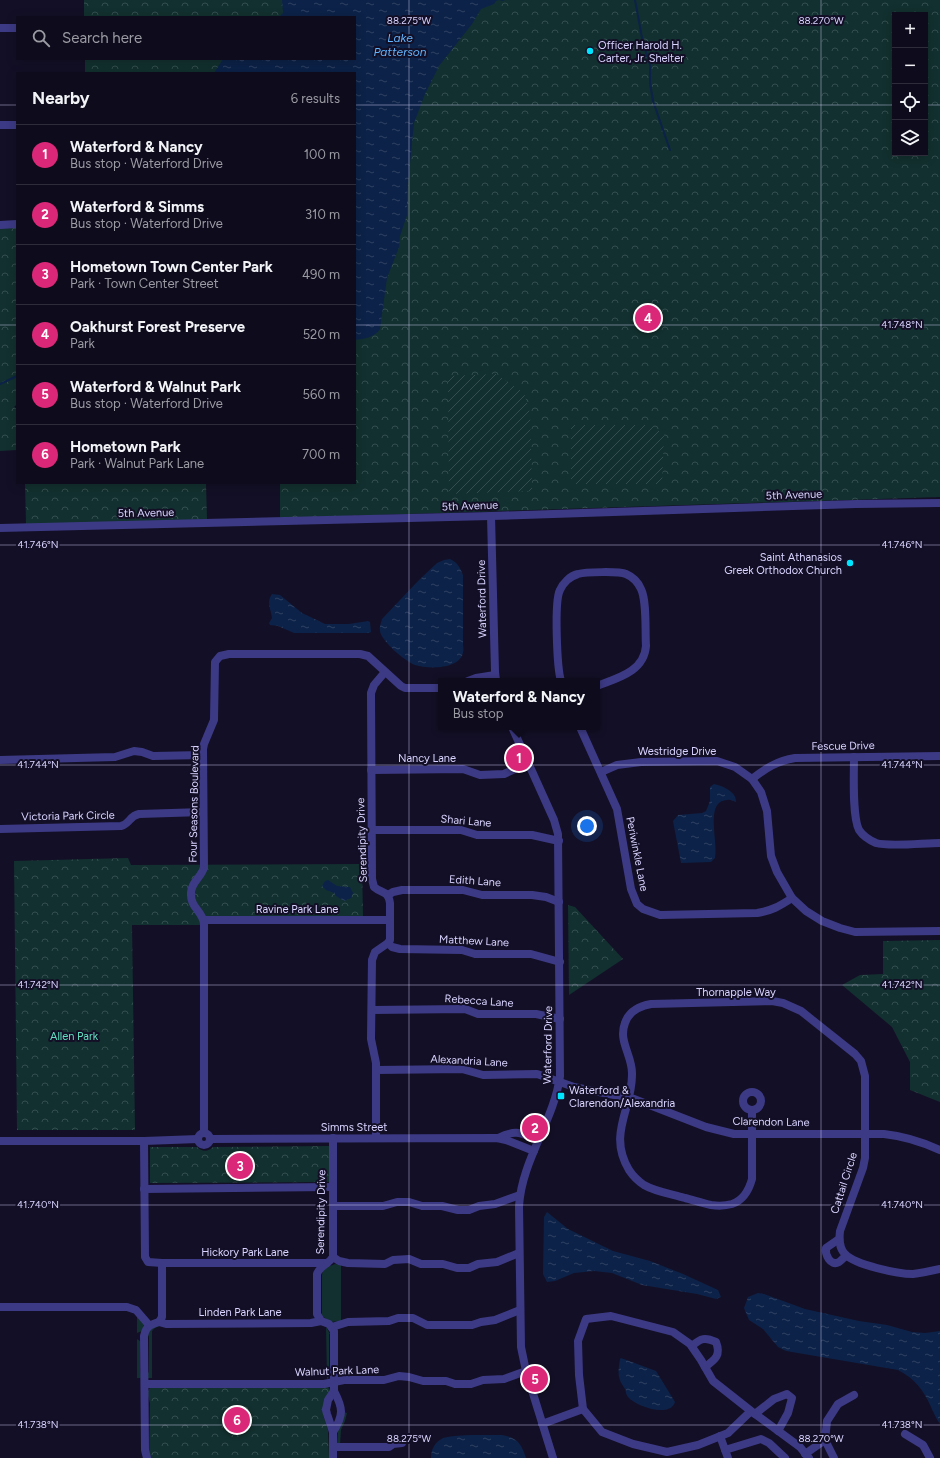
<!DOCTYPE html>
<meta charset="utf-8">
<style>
body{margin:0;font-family:Figtree,sans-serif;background:#1c1929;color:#f1f3f6}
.controls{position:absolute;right:12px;top:12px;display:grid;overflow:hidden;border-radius:0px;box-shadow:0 2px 10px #0003}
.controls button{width:36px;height:36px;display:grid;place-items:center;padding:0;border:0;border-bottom:1px solid #2e2b3b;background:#0e0b1c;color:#f1f3f6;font:20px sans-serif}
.you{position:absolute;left:587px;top:826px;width:14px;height:14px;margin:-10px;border:3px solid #fff;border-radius:50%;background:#1a73e8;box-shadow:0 0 0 6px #1a73e833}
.badge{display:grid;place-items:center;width:26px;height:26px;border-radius:50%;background:#db2777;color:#fff;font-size:13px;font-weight:700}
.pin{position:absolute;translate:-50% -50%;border:2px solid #fff;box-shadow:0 1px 4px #0006}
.popup{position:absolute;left:438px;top:678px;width:162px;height:52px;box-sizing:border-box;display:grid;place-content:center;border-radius:0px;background:#0e0b1c;filter:drop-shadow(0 1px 3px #0005);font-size:13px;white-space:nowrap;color:#9b9ba3}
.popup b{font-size:15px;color:#f1f3f6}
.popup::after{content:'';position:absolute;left:50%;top:100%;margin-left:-8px;border:8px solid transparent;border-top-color:#0e0b1c}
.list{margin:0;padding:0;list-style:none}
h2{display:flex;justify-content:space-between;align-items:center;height:52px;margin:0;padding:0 16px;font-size:17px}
h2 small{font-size:13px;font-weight:400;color:#9b9ba3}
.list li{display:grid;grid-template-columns:26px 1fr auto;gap:12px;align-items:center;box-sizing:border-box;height:60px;padding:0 16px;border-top:1px solid #2e2b3b}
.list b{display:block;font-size:15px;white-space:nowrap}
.list p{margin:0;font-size:13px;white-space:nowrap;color:#9b9ba3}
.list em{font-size:13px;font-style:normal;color:#9b9ba3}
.icon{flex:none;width:22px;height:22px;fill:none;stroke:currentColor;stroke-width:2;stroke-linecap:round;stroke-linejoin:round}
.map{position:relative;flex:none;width:940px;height:1458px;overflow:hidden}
.search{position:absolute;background:#0e0b1c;box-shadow:0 2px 10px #0003;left:16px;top:16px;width:340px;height:44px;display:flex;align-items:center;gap:10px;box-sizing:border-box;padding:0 14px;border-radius:0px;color:#9b9ba3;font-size:15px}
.panel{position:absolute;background:#0e0b1c;box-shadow:0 2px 10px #0003;left:16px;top:72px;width:340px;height:412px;border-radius:0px}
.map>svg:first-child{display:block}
.grass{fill:#12302f}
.forest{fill:url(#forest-crowns);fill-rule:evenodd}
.garden{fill:url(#garden-furrows)}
.water{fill:url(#water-ripples)}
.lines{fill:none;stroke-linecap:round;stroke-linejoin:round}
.stream{stroke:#0c2248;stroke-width:2}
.minor{stroke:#3d3a85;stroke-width:8}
.ticks{fill:none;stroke:#d9d4ff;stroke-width:1;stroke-opacity:0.45}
.poi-dot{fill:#00e5ff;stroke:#130f26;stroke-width:1.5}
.labels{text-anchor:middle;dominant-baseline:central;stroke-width:4;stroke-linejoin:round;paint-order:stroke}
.poi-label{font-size:11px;fill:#d9d4ff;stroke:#130f26;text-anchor:start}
.street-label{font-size:11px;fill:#d9d4ff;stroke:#130f26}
.park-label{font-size:11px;fill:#5fe0c0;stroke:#130f26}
.water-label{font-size:12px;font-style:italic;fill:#62b6ff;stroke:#130f26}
.ticks-label{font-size:10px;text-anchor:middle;fill:#d9d4ff;stroke:#130f26;stroke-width:4;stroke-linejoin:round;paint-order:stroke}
</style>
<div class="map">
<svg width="940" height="1458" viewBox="0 0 940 1458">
<defs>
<pattern id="forest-crowns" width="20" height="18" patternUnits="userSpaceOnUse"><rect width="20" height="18" fill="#12302f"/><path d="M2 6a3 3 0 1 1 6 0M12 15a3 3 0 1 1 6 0" fill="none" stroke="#344d4e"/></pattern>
<pattern id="garden-furrows" width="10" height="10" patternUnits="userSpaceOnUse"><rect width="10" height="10" fill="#12302f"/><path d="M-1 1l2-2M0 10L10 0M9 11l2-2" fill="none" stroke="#344d4e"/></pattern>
<pattern id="water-ripples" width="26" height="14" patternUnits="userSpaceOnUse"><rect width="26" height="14" fill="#0c2248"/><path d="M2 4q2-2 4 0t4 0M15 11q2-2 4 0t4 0" fill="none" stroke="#2f4163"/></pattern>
</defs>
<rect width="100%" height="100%" fill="#130f26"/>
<g class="grass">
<path d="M335,1264L341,1265V1321L331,1322L322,1316V1275L323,1269Z"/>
<path d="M137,1316L144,1325L142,1331L137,1333Z"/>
<path d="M153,1326H160L155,1328L152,1331V1378H148V1373L149,1372V1338L148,1334Z"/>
<path d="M326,1327L330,1334H329V1376L327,1380Z"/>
<path d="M137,1339L140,1341V1370L141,1378H137Z"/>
<path d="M344,1412L347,1413L345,1421L341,1430L340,1445L337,1444L338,1430Z"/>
</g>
<g class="forest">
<path d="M84,0H940V497L280,518V483H355V73H85V59H355V17H84ZM895,15H925V153H895Z"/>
<path d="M17,227V404L14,407L17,409V450L0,451V228Z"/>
<path d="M25,483H206L207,520L26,524Z"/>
<path d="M128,858L131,865L362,864L363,917H200V925H132L135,1130H17L14,861Z"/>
<path d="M568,905L575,907L623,959L569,995Z"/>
<path d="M940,940V1102L910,1090V1062L892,1027L842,985L860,975L883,974V941Z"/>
<path d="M329,1146L330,1182L150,1183V1147H197C202,1152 208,1152 213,1147Z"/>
<path d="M327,1387L330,1389L323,1415L328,1430L329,1458H151L149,1457L150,1403C149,1398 146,1392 150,1388Z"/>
</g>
<g class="garden">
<path d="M496,374L524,393L530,413L532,491L449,494L448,376Z"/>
<path d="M571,425H651L664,435L662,484H571Z"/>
</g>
<g class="water">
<path d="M282,0H505L503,1L499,0L496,1L494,4L481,9L472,24L439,66L425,94L414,123L407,195V215L400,236L399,247L387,278L380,329C375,337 364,339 355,340V73H214L223,59H355V17H279L283,13Z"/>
<path d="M450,559C457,562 460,567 463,575V645C468,669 431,670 415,665C406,662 381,641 380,631C379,627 381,623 382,619L418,581L437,563L444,560Z"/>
<path d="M272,594L280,595L302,613L325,624H349L368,621L370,622L371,632L369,633H294L278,626L270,625L269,623L272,618C271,609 266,602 272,594Z"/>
<path d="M714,784C723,786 737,792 736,802C733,801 730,799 727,800C704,801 719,843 715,858L711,862L681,863L673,821L678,815L702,813L706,811L710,801V787Z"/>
<path d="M328,880L337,886L350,887L353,893L351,898L344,901L336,896L334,893L326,890L322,886L325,881Z"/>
<path d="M547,1212L568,1229L613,1251L650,1261L683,1274L718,1290L721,1297L716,1299L697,1294L642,1285L612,1273L594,1271L574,1273L555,1281L547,1282L543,1274L544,1217Z"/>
<path d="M758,1293L764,1294L805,1309L859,1321L887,1325L912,1332L925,1333L940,1331V1424C936,1419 934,1413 931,1407C923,1389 915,1379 898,1370L786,1351L778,1347L763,1329L749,1320L744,1308L748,1297Z"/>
<path d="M621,1358L656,1371L675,1402C670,1418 637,1407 628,1397C626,1395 626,1392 625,1389C617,1377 618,1373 620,1359Z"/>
<path d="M502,1435C518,1438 521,1443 526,1458H431C431,1449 435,1442 443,1438C454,1434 489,1435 502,1435Z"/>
</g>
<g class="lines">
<g class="stream">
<path d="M635,0L643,43L650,65V83L653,101L670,150"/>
<path d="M0,384L17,376"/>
</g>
<g class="minor">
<path d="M0,28H17"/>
<path d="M0,125H17"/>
<path d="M0,225L17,224"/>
<path d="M491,516L495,672L496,681"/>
<path d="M0,528L491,516L856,504L940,503"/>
<path d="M468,681L476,678L495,675"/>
<path d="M561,681C557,668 554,601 560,590C563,583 570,576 578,574C585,572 619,571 626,574C633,577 638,582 641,589C647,601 645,632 646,646C644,672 617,678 597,686"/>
<path d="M512,727L554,820L558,834L560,1076C554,1121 522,1159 519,1206L521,1347L526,1371L553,1458"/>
<path d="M580,727L617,809L631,889L637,904L643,909L660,915L757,913C771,911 780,906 792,898"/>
<path d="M854,757C854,774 852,816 859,830C863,836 869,840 876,843C889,847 924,843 940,843"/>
<path d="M0,760L115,757L134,751L142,752L153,756L203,755"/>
<path d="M371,770L463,769L480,775L504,774L528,763"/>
<path d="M601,772L617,765L641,762L717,761L735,767L752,779L761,792L767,811L771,856L777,872L792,898L806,911L822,921L840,928L855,932L940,931"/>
<path d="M752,779C766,768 777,761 795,758L940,756"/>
<path d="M0,829L121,826C130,824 129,816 139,814L203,812"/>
<path d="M372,830H461L477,835H532L559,841"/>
<path d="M388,895L393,892L402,890H463L482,895H532L546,897L559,902"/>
<path d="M204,920H390"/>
<path d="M388,943L392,947L400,949L462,950L475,954H531L560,962"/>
<path d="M372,1010L465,1009L478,1014H536L560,1019"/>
<path d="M376,1070L462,1069L483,1075L537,1074L574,1087L634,1099L706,1127L734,1134H884C904,1136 922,1142 940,1150"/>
<circle cx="752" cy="1101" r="9"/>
<path d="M752,1110V1179C749,1190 744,1200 732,1204C725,1206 718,1206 711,1205C702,1203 693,1200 685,1198C672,1194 656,1192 644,1185C638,1181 633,1176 629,1170C607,1133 633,1109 632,1073C632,1055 618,1041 625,1023C629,1011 640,1006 651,1004L772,1001L783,1003L801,1011L855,1054L861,1061L865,1076V1158L863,1168L840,1231C839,1240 839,1248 845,1254C855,1265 898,1274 913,1274C922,1273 931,1271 940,1269"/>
<path d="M204,1133V924C203,911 190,908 191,893C191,882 202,877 204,867L203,749L204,744L214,720L215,662L220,656L229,654H360L368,656L401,686L405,688H441"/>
<circle cx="204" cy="1139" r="6"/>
<path d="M376,1138V1063L371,1039L372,960L375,952L388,943L390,940V903C388,890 382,894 374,887L372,879L371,693L374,685L385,672"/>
<path d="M498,1138C517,1129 520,1133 538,1140"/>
<path d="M210,1139L497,1138L506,1140L534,1151"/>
<path d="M0,1141H144L198,1139"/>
<path d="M144,1141L145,1257L148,1262L162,1263V1317L159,1322C150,1325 146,1326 144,1336L145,1450L147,1458"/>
<path d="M144,1189L333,1187"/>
<path d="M333,1206H383L397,1202H409L422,1206H442L458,1210H469L479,1206L495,1204L520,1195"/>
<path d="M839,1239L826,1248C825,1254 830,1267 839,1262C841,1261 844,1257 846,1256"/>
<path d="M333,1257L339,1261L348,1263L385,1264L393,1260L409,1259L421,1264H443L457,1268H469L478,1264L497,1262L519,1253"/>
<path d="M162,1263H327"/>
<path d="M0,1307H127L136,1310L149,1325"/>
<path d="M159,1322L166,1324L311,1323L321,1321"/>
<path d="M332,1327L348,1322L389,1321L398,1318H413L427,1325H472L481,1322L495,1320L520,1310"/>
<path d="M692,1346C701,1338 705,1337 716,1342C721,1355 716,1359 705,1367"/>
<path d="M145,1384H324L344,1380H384L399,1376L409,1377L423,1381H446L455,1384H471L483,1380L504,1379L526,1371"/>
<path d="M751,1411L728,1433L698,1445L667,1452L633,1444L602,1432L583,1409L579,1375L578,1341L586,1319L611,1316L673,1332L690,1344L701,1360L713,1381L751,1411L800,1447L809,1458"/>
<path d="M755,1414L774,1399L787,1394L792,1398L788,1413L778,1431"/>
<path d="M542,1424L583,1409"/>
<path d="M333,1432C344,1415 343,1408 334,1391"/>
<path d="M905,1434L923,1445L930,1458"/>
<path d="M720,1436L728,1458"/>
<path d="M825,1440L834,1458"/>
<path d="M333,1447H389L393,1444L402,1443"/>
<path d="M725,1450L761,1439L769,1443L785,1458"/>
<path d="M805,1454L825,1440L827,1421L838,1404L854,1395"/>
<path d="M333,1458V1432L327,1414L326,1410L328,1400L334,1391V1331L329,1324L321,1321L317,1314V1274C320,1265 328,1265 333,1257V1138"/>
</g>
</g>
<path class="ticks" d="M409,0V1458M821,0V1458M0,105H17M355,105H895M925,105H940M0,325H17M355,325H940M0,545H940M0,765H940M0,985H940M0,1205H940M0,1425H940"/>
<g class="poi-dot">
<circle cx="590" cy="51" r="4"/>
<circle cx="850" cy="563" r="4"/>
<rect x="557" y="1092" width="8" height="8" rx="2"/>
</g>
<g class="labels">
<g class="poi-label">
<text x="598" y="45">Officer Harold H.<tspan x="598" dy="13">Carter, Jr. Shelter</tspan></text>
<text x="842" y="557" text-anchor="end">Saint Athanasios<tspan x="842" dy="13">Greek Orthodox Church</tspan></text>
<text x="569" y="1090">Waterford &amp;<tspan x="569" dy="13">Clarendon/Alexandria</tspan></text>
</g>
<g class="street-label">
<text transform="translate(794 495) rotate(-2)">5th Avenue</text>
<text transform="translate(470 506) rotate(-2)">5th Avenue</text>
<text transform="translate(146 513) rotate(-1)">5th Avenue</text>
<text transform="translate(482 599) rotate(-91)">Waterford Drive</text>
<text transform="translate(843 746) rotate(-1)">Fescue Drive</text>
<text x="677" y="751">Westridge Drive</text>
<text x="427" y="758">Nancy Lane</text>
<text transform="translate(194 804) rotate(-89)">Four Seasons Boulevard</text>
<text transform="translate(68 816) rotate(-1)">Victoria Park Circle</text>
<text transform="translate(466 821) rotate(5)">Shari Lane</text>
<text transform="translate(362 840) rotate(-92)">Serendipity Drive</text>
<text transform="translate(637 854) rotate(79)">Periwinkle Lane</text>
<text transform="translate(475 881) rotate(4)">Edith Lane</text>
<text x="297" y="909">Ravine Park Lane</text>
<text transform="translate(474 941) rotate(3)">Matthew Lane</text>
<text x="736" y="992">Thornapple Way</text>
<text transform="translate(479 1001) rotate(4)">Rebecca Lane</text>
<text transform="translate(548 1045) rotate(-89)">Waterford Drive</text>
<text transform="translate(469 1061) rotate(3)">Alexandria Lane</text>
<text transform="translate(771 1122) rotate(1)">Clarendon Lane</text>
<text x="354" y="1127">Simms Street</text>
<text transform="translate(844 1183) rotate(-72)">Cattail Circle</text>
<text transform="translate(321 1212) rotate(-89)">Serendipity Drive</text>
<text x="245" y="1252">Hickory Park Lane</text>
<text x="240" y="1312">Linden Park Lane</text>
<text transform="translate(337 1371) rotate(-2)">Walnut Park Lane</text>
</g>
<g class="park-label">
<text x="74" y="1036">Allen Park</text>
</g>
<g class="water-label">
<text x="400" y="38">Lake<tspan x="400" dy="14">Patterson</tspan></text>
</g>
</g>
<g class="ticks-label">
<text x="409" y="24">88.275°W</text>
<text x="821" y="24">88.270°W</text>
<text x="902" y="328">41.748°N</text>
<text x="38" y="548">41.746°N</text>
<text x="902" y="548">41.746°N</text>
<text x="38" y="768">41.744°N</text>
<text x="902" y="768">41.744°N</text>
<text x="38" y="988">41.742°N</text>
<text x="902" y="988">41.742°N</text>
<text x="38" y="1208">41.740°N</text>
<text x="902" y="1208">41.740°N</text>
<text x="38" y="1428">41.738°N</text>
<text x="902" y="1428">41.738°N</text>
<text x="409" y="1442">88.275°W</text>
<text x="821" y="1442">88.270°W</text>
</g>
</svg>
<div class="controls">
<button>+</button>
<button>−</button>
<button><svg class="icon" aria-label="locate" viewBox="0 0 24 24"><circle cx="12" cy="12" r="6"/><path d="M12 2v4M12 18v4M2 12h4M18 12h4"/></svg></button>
<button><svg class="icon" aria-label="layers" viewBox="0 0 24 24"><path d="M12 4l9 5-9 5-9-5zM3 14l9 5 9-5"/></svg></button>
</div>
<div class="you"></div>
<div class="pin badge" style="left:519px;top:758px">1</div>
<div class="popup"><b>Waterford &amp; Nancy</b>Bus stop</div>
<div class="pin badge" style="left:535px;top:1128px">2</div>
<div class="pin badge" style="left:240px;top:1166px">3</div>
<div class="pin badge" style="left:648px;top:318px">4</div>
<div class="pin badge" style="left:535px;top:1379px">5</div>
<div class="pin badge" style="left:237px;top:1420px">6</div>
<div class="search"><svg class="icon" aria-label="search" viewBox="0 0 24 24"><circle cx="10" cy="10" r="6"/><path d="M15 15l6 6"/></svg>Search here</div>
<section class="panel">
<h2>Nearby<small>6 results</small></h2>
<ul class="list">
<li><span class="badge">1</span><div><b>Waterford &amp; Nancy</b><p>Bus stop · Waterford Drive</p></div><em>100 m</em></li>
<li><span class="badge">2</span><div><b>Waterford &amp; Simms</b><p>Bus stop · Waterford Drive</p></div><em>310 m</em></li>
<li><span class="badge">3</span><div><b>Hometown Town Center Park</b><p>Park · Town Center Street</p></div><em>490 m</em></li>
<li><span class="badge">4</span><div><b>Oakhurst Forest Preserve</b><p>Park</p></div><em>520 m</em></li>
<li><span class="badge">5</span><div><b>Waterford &amp; Walnut Park</b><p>Bus stop · Waterford Drive</p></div><em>560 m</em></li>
<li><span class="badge">6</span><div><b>Hometown Park</b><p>Park · Walnut Park Lane</p></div><em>700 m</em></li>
</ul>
</section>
</div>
